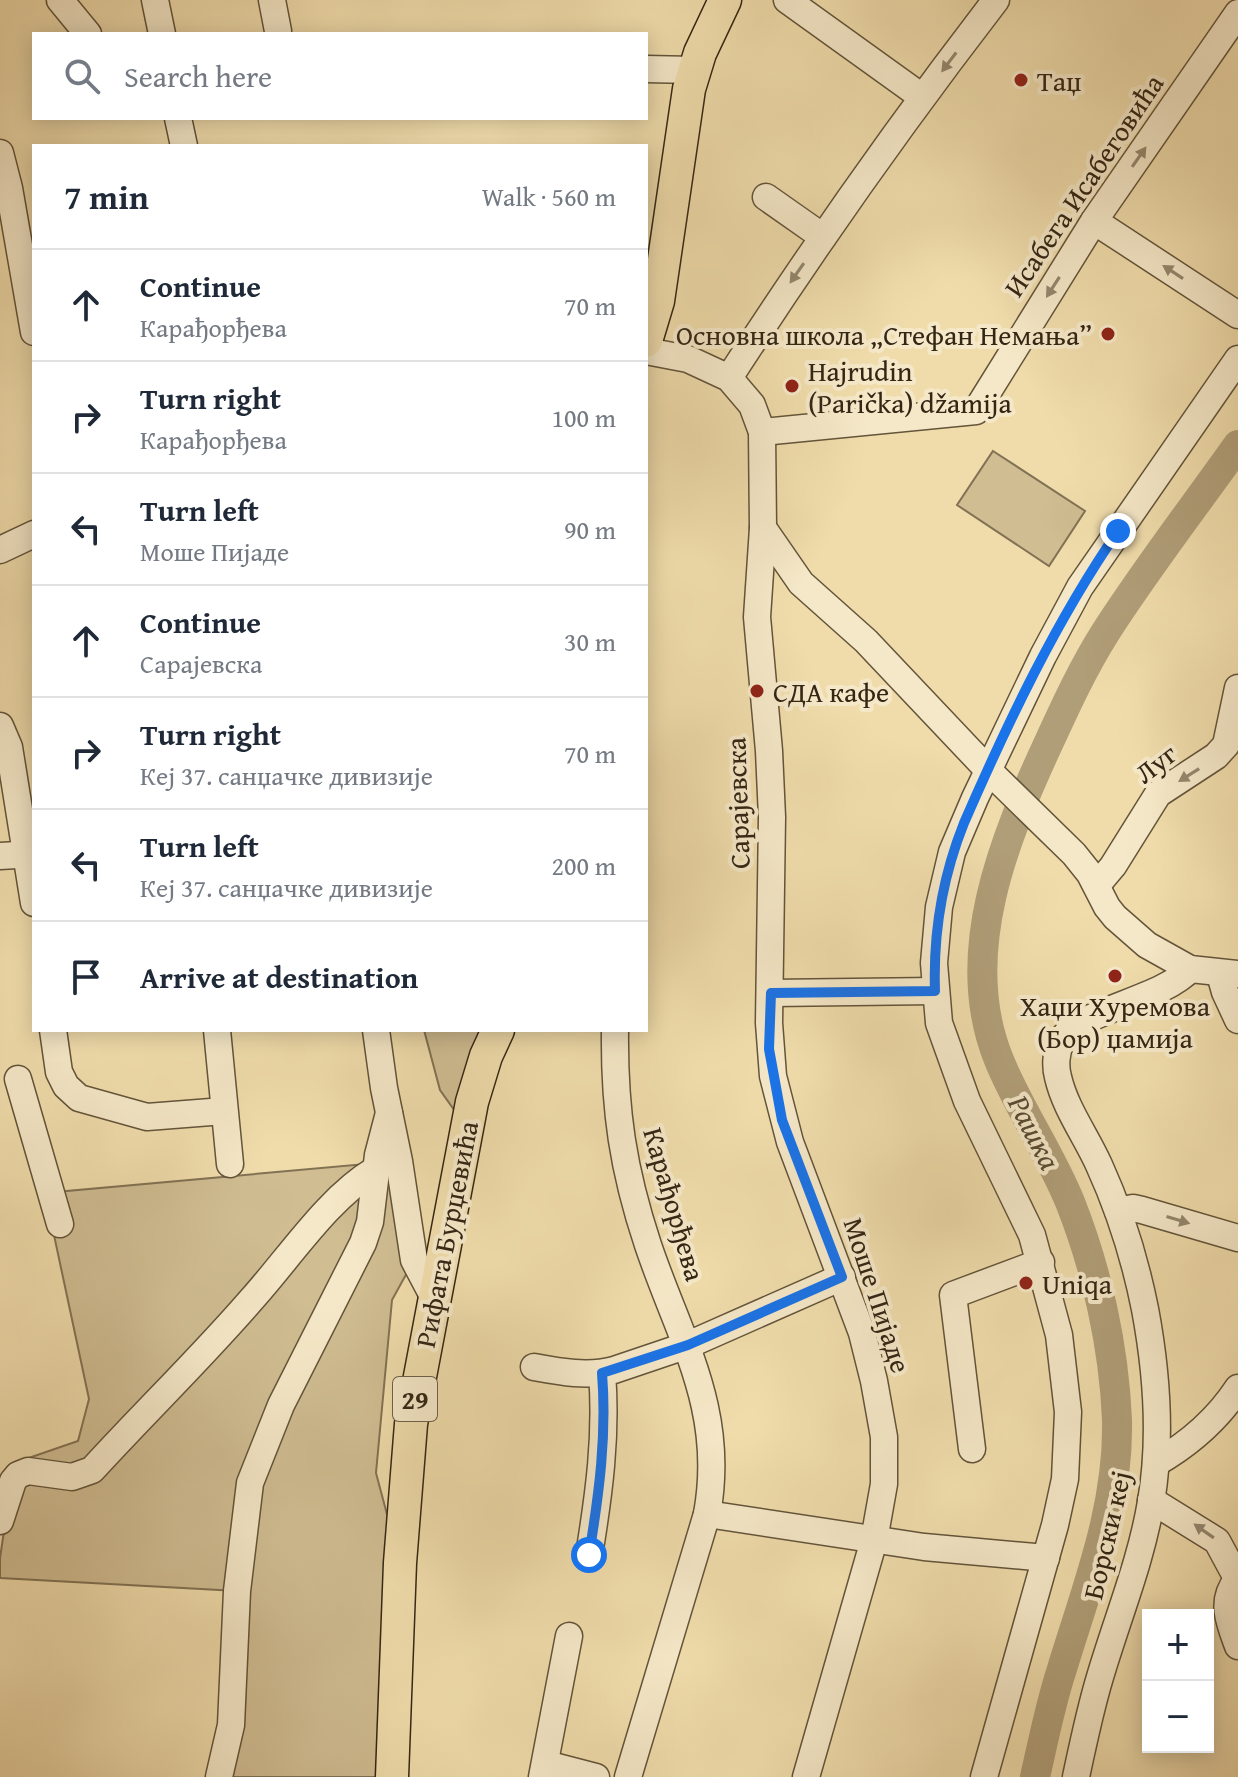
<!DOCTYPE html>
<meta charset="utf-8">
<style>
body{margin:0;font-family:"Gentium Book Plus",serif;background:#f2f2f3;color:#1f2937}
.controls{position:absolute;right:24px;bottom:24px;display:grid;overflow:hidden;border-radius:0px;box-shadow:0 4px 20px #0003}
.controls button{width:72px;height:72px;display:grid;place-items:center;padding:0;border:0;border-bottom:2px solid #e0e1e3;background:#fff;color:#1f2937;font:40px sans-serif}
.stop{position:absolute;width:24px;height:24px;margin:-18px;border:6px solid #1a73e8;border-radius:50%;background:#fff}
.stop.end{background:#1a73e8;border-color:#fff;box-shadow:0 2px 8px #0008}
.list{margin:0;padding:0;list-style:none}
h2{display:flex;justify-content:space-between;align-items:center;height:104px;margin:0;padding:0 32px;font-size:34px}
h2 small{font-size:26px;font-weight:400;color:#747a83}
.list li{display:grid;grid-template-columns:52px 1fr auto;gap:24px;align-items:center;box-sizing:border-box;height:112px;padding:0 32px;border-top:2px solid #e0e1e3}
.list b{display:block;font-size:30px;white-space:nowrap}
.list p{margin:0;font-size:26px;white-space:nowrap;color:#747a83}
.list em{font-size:26px;font-style:normal;color:#747a83}
.icon{flex:none;width:44px;height:44px;fill:none;stroke:currentColor;stroke-width:2;stroke-linecap:round;stroke-linejoin:round}
.map{position:relative;flex:none;width:1238px;height:1777px;overflow:hidden}
.search{position:absolute;background:#fff;box-shadow:0 4px 20px #0003;left:32px;top:32px;width:616px;height:88px;display:flex;align-items:center;gap:20px;box-sizing:border-box;padding:0 28px;border-radius:0px;color:#747a83;font-size:30px}
.panel{position:absolute;background:#fff;box-shadow:0 4px 20px #0003;left:32px;top:144px;width:616px;height:888px;border-radius:0px}
.map>svg:first-child{display:block}
.green{fill:#d0bd92;stroke:#827254;stroke-width:2}
.lines{fill:none;stroke-linecap:round;stroke-linejoin:round}
.river{stroke:#b09e78;stroke-width:30}
.minor-casing{stroke:#63543a;stroke-width:29}
.major-casing{stroke:#342615;stroke-width:35}
.minor{stroke:#f5e8c8;stroke-width:26}
.major{stroke:#f0dcab;stroke-width:32}
.oneway{fill:#94876e}
.route{stroke:#1a73e8;stroke-width:10}
.poi-dot{fill:#8f2418;stroke:#f5e8c8;stroke-width:3}
.labels{text-anchor:middle;dominant-baseline:central;stroke-width:8;stroke-linejoin:round;paint-order:stroke}
.shield{fill:#f5e8c8;stroke:#6e604b;stroke-width:2}
.shield-label{font-size:26px;font-weight:bold;fill:#342615}
.poi-label{font-size:28px;fill:#342615;stroke:#f5e8c8;text-anchor:start}
.street-label{font-size:28px;fill:#342615;stroke:#f5e8c8}
.water-label{font-size:30px;font-style:italic;fill:#594a33;stroke:#f5e8c8}
</style>
<div class="map">
<svg width="1238" height="1777" viewBox="0 0 1238 1777">
<rect width="100%" height="100%" fill="#f0dcab"/>
<filter id="stains"><feTurbulence type="fractalNoise" baseFrequency=".0025" numOctaves="4"/><feColorMatrix values="0 0 0 0 .2 0 0 0 0 .09 0 0 0 0 .02 0 0 0 .5 -.17"/></filter>
<radialGradient id="worn" r=".72"><stop offset=".6" stop-color="#630" stop-opacity="0"/><stop offset="1" stop-color="#630" stop-opacity=".3"/></radialGradient>
<g class="green">
<path d="M993,451L1085,511L1049,566L957,505Z"/>
<path d="M424,1030H498L467,1128L440,1090Z"/>
<path d="M399,1161L414,1260L392,1300L376,1473L400,1563L392,1777H219L237,1591L0,1578V1558L14,1463L78,1441L89,1399L45,1193Z"/>
</g>
<g class="lines">
<path class="river" d="M1035,1777C1043,1742 1050,1706 1061,1672C1086,1589 1119,1509 1117,1420C1114,1347 1097,1270 1070,1202C1050,1153 1019,1109 999,1060C956,955 1004,839 1049,742C1066,705 1083,668 1105,633C1146,569 1194,507 1238,445"/>
<defs>
<g id="minor">
<path d="M60,0L88,34"/>
<path d="M155,0L162,34"/>
<path d="M272,0L278,31"/>
<path d="M787,0L922,97"/>
<path d="M646,69L694,70"/>
<path d="M178,118L184,146"/>
<path d="M0,153L9,188L34,332"/>
<path d="M766,197L823,237"/>
<path d="M1094,221L1238,315"/>
<path d="M646,351L688,359L729,378L752,405L762,432L763,528L757,617L769,751L772,817L769,1023L773,1076L790,1142L862,1333L874,1381L884,1437V1484L874,1540L806,1777"/>
<path d="M729,378C813,248 902,122 996,0"/>
<path d="M762,432L976,411L1094,221L1238,13"/>
<path d="M763,528L801,583L866,641L989,771L1074,854L1090,874L1107,907L1115,917L1147,945L1190,969L1238,974"/>
<path d="M0,550L34,534"/>
<path d="M0,726L9,747L34,903"/>
<path d="M0,856L34,854"/>
<path d="M1097,885L1113,866L1158,794L1216,756L1226,745L1238,688"/>
<path d="M1220,974L1225,992L1238,1020"/>
<path d="M771,993L935,991"/>
<path d="M53,1030L59,1072L66,1086L79,1098L147,1117L224,1111"/>
<path d="M217,1030L230,1164"/>
<path d="M376,1030L384,1088L399,1161L414,1260L433,1296"/>
<path d="M615,1030C614,1109 623,1170 648,1245C680,1340 726,1409 707,1514L628,1777"/>
<path d="M18,1079L60,1224"/>
<path d="M1118,1211L1133,1208L1142,1210L1238,1238"/>
<path d="M534,1367C561,1372 588,1377 614,1370L688,1345L842,1277"/>
<path d="M972,1449L953,1295L1041,1262"/>
<path d="M1156,1463C1189,1444 1217,1420 1238,1388"/>
<path d="M1151,1500L1217,1541L1238,1580"/>
<path d="M707,1514L924,1547L1046,1558"/>
<path d="M0,1521L13,1481L18,1475L28,1471L72,1477L92,1470C145,1412 201,1358 252,1299C289,1258 328,1198 375,1170"/>
<path d="M589,1555C599,1494 607,1435 602,1373"/>
<path d="M1237,1580C1220,1601 1229,1622 1238,1646"/>
<path d="M546,1764L596,1777"/>
<path d="M219,1777L231,1725L237,1591L250,1483L281,1405L363,1243L370,1222L378,1155L389,1113"/>
<path d="M542,1777L569,1636"/>
<path d="M984,1777L1055,1525L1065,1479L1068,1412L1059,1335L1032,1235L967,1101L939,1023L934,963L939,907L952,852L975,798L1043,656L1080,587L1238,359"/>
<path d="M1076,1777C1083,1744 1090,1710 1100,1677C1117,1619 1141,1562 1151,1502C1162,1437 1157,1373 1145,1309C1135,1259 1120,1211 1099,1165C1086,1136 1065,1108 1058,1077C1055,1066 1056,1052 1061,1042C1073,1012 1162,1000 1190,969"/>
</g>
<g id="major">
<path d="M646,341L658,301L689,89L700,53L725,0"/>
<path d="M392,1777L400,1563L411,1424L472,1102L486,1056L498,1030"/>
</g>
</defs>
<use href="#minor" class="minor-casing"/>
<use href="#major" class="major-casing"/>
<use href="#minor" class="minor"/>
<use href="#major" class="major"/>
</g>
<defs><path id="oneway-solid" d="M-6-.8H1V-3.2L6.5 0L1 3.2V.8H-6Z" transform="scale(2)"/></defs>
<g class="oneway">
<use href="#oneway-solid" transform="translate(949 62) rotate(127)"/>
<use href="#oneway-solid" transform="translate(1139 157) rotate(-55)"/>
<use href="#oneway-solid" transform="translate(1173 272) rotate(-147)"/>
<use href="#oneway-solid" transform="translate(797 273) rotate(125)"/>
<use href="#oneway-solid" transform="translate(1053 287) rotate(123)"/>
<use href="#oneway-solid" transform="translate(1189 775) rotate(148)"/>
<use href="#oneway-solid" transform="translate(1178 1220) rotate(17)"/>
<use href="#oneway-solid" transform="translate(1204 1531) rotate(-145)"/>
</g>
<g class="lines">
<path class="route" d="M589,1555C599,1494 607,1435 602,1373L688,1345L842,1277L782,1120L769,1049L771,993L935,991C933,932 942,878 964,823C1008,722 1056,621 1118,531"/>
</g>
<g class="poi-dot">
<circle cx="1021" cy="80" r="8"/>
<circle cx="1108" cy="334" r="8"/>
<circle cx="792" cy="386" r="8"/>
<circle cx="757" cy="691" r="8"/>
<circle cx="1115" cy="976" r="8"/>
<circle cx="1026" cy="1283" r="8"/>
</g>
<g class="labels">
<rect class="shield" x="393" y="1377" width="44" height="44" rx="6"/>
<g class="shield-label">
<text x="415" y="1399">29</text>
</g>
<g class="poi-label">
<text x="1037" y="80">Таџ</text>
<text x="1092" y="334" text-anchor="end">Основна школа „Стефан Немања”</text>
<text x="808" y="370">Hajrudin<tspan x="808" dy="32">(Parička) džamija</tspan></text>
<text x="773" y="691">СДА кафе</text>
<text x="1115" y="1005" text-anchor="middle">Хаџи Хуремова<tspan x="1115" dy="32">(Бор) џамија</tspan></text>
<text x="1042" y="1283">Uniqa</text>
</g>
<g class="street-label">
<text transform="translate(1083 185) rotate(-56)">Исабега Исабеговића</text>
<text transform="translate(1155 763) rotate(-38)">Луг</text>
<text transform="translate(737 803) rotate(-92)">Сарајевска</text>
<text transform="translate(675 1204) rotate(74)">Карађорђева</text>
<text transform="translate(446 1234) rotate(-79)">Рифата Бурџевића</text>
<text transform="translate(878 1295) rotate(72)">Моше Пијаде</text>
<text transform="translate(1106 1535) rotate(-77)">Борски кеј</text>
</g>
<g class="water-label">
<text transform="translate(1035 1132) rotate(63)">Рашка</text>
</g>
</g>
<rect width="100%" height="100%" filter="url(#stains)"/>
<rect width="100%" height="100%" fill="url(#worn)"/>
</svg>
<div class="controls">
<button>+</button>
<button>−</button>
</div>
<div class="stop" style="left:589px;top:1555px"></div>
<div class="stop end" style="left:1118px;top:531px"></div>
<div class="search"><svg class="icon" aria-label="search" viewBox="0 0 24 24"><circle cx="10" cy="10" r="6"/><path d="M15 15l6 6"/></svg>Search here</div>
<section class="panel">
<h2>7 min<small>Walk · 560 m</small></h2>
<ul class="list">
<li><svg class="icon" aria-label="ahead" viewBox="0 0 24 24"><path d="M12 20V5M6 11l6-6 6 6"/></svg><div><b>Continue</b><p>Карађорђева</p></div><em>70 m</em></li>
<li><svg class="icon" aria-label="right" viewBox="0 0 24 24"><path d="M7 20v-9h11M14 6l5 5-5 5"/></svg><div><b>Turn right</b><p>Карађорђева</p></div><em>100 m</em></li>
<li><svg class="icon" aria-label="left" viewBox="0 0 24 24"><path d="M17 20v-9H6M10 6l-5 5 5 5"/></svg><div><b>Turn left</b><p>Моше Пијаде</p></div><em>90 m</em></li>
<li><svg class="icon" aria-label="ahead" viewBox="0 0 24 24"><path d="M12 20V5M6 11l6-6 6 6"/></svg><div><b>Continue</b><p>Сарајевска</p></div><em>30 m</em></li>
<li><svg class="icon" aria-label="right" viewBox="0 0 24 24"><path d="M7 20v-9h11M14 6l5 5-5 5"/></svg><div><b>Turn right</b><p>Кеј 37. санџачке дивизије</p></div><em>70 m</em></li>
<li><svg class="icon" aria-label="left" viewBox="0 0 24 24"><path d="M17 20v-9H6M10 6l-5 5 5 5"/></svg><div><b>Turn left</b><p>Кеј 37. санџачке дивизије</p></div><em>200 m</em></li>
<li><svg class="icon" aria-label="arrive" viewBox="0 0 24 24"><path d="M6 21V4h12l-3 4 3 4H6"/></svg><div><b>Arrive at destination</b></div></li>
</ul>
</section>
</div>
